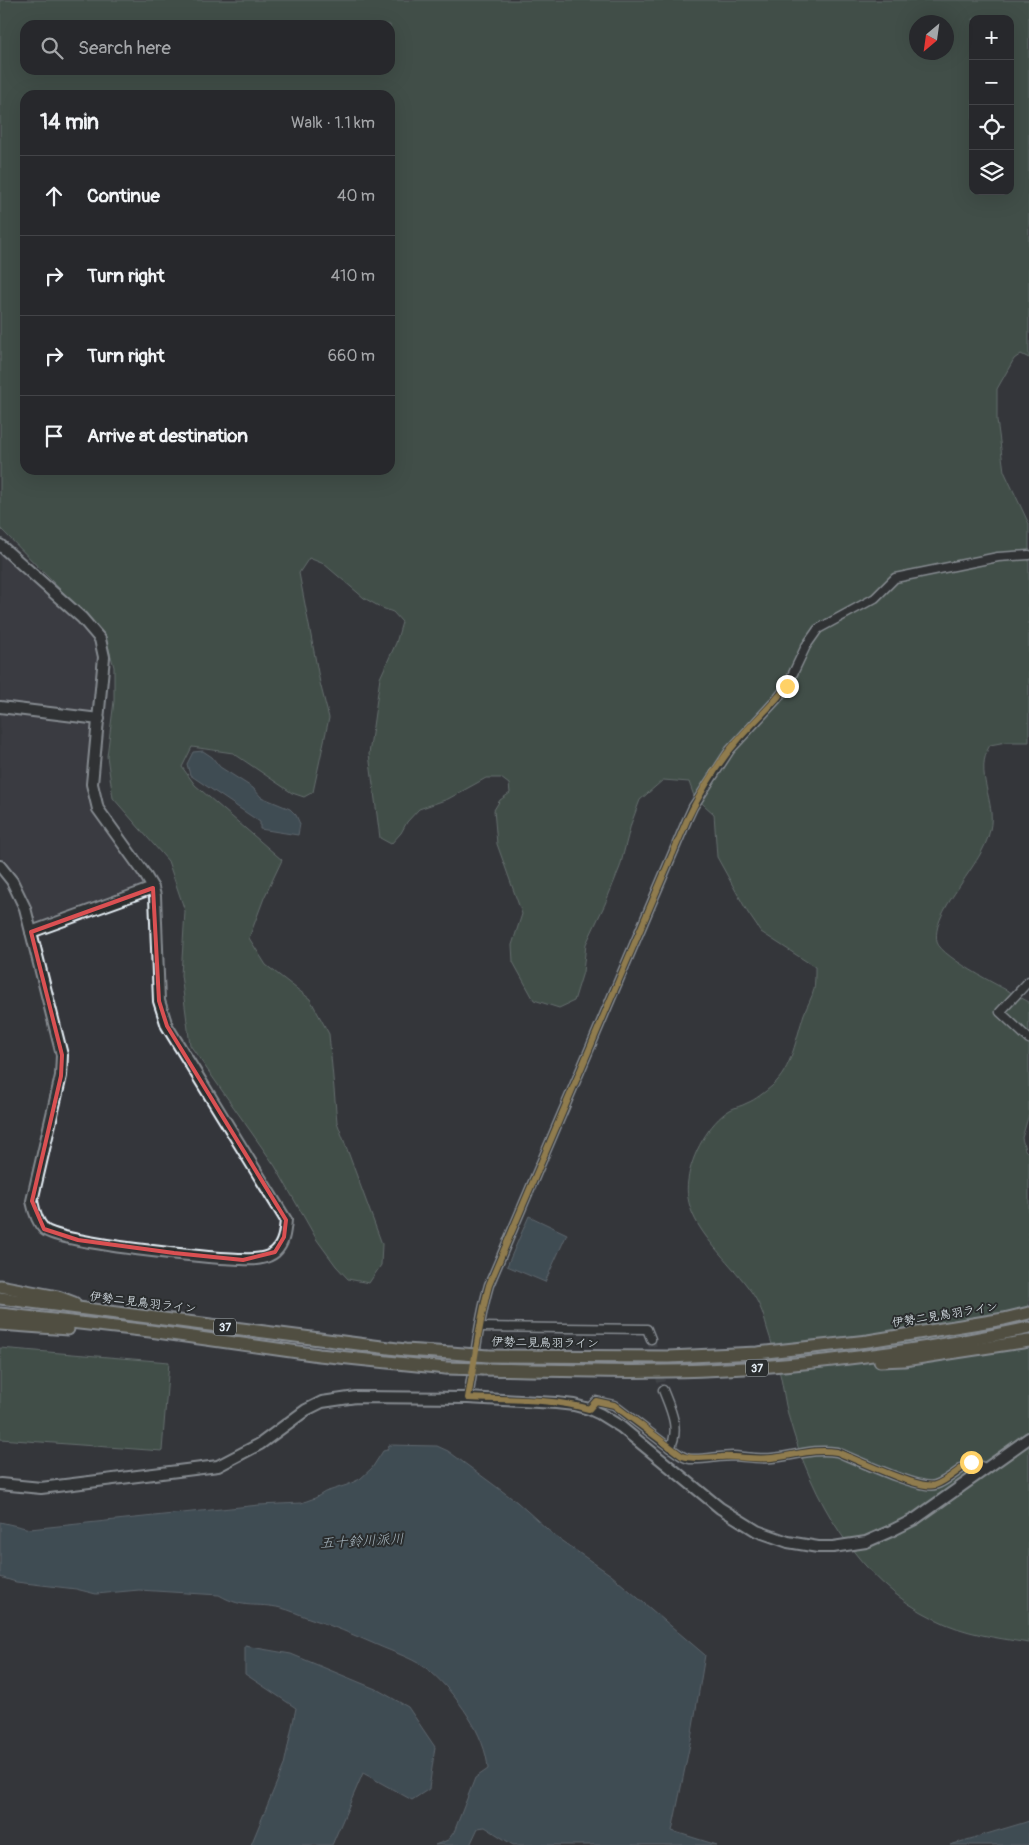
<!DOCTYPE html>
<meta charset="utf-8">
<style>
body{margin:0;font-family:Pangolin,"Klee One",sans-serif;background:#2f3034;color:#f1f3f6}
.controls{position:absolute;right:15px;top:15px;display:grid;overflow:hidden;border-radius:10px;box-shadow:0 5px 20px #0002}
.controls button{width:45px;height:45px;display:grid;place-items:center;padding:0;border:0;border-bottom:1px solid #434448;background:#27282c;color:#f1f3f6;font:25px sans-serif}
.compass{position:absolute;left:909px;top:15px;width:45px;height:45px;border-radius:50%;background:#27282c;box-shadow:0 5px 20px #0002;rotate:209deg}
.stop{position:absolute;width:15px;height:15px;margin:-11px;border:4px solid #ffd166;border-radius:50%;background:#fff}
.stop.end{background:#ffd166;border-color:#fff;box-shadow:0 1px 5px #0008}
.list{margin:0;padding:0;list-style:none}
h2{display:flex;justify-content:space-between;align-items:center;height:65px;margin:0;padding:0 20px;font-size:21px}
h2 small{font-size:16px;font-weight:400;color:#a4a6a9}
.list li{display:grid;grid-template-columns:32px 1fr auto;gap:15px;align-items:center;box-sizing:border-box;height:80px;padding:0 20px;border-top:1px solid #434448}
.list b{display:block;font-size:19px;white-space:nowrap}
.list em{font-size:16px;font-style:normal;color:#a4a6a9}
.icon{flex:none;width:28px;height:28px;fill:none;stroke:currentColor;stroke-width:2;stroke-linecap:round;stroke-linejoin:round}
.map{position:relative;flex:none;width:1029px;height:1845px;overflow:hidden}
.search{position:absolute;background:#27282c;box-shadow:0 5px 20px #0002;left:20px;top:20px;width:375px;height:55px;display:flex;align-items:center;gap:12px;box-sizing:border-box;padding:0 18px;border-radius:15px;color:#a4a6a9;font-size:19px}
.panel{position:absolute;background:#27282c;box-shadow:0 5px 20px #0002;left:20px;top:90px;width:375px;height:385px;border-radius:15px}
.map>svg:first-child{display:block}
.built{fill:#41414a}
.green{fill:#516c5a;stroke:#9caea9;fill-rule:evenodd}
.water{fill:#4e6672;stroke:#8c9ea8}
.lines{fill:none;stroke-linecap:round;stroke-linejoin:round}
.street-tunnel{stroke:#4f5257;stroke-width:8;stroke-dasharray:8 4;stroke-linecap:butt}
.street-casing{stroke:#e8f1f8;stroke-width:11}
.secondary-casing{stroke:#e8f1f8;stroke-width:14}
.primary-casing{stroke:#e8f1f8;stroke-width:15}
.street{stroke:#2a2d2e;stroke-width:8}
.secondary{stroke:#2a2d2e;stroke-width:10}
.primary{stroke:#726c4b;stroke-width:11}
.primary-bridge-casing{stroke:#e8f1f8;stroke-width:15;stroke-linecap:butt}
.primary-bridge{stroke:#726c4b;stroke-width:11}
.route{stroke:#ffd166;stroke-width:6}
.marked{fill:none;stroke:#da5052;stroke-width:4;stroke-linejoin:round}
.labels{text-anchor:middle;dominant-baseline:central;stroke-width:4;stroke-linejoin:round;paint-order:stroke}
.shield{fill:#2a2d2e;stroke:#afb6bb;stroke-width:1}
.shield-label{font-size:11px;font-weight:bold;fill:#e8f1f8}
.street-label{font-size:12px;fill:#e8f1f8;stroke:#2a2d2e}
.water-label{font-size:14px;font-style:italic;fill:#aab9c2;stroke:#2a2d2e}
</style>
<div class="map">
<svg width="1029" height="1845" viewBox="0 0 1029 1845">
<rect width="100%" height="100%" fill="#34363b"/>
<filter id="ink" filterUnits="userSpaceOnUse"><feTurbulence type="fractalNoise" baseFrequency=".02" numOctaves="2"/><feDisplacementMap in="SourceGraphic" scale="10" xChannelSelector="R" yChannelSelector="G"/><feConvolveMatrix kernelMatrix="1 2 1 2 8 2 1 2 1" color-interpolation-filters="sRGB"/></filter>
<g filter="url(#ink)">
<path class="built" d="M0,552L81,621L91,634L101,666L87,780L91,805L100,822L139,872L147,888L36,925L27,897L4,861L0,857Z"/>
<g class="green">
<path d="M0,0H1029V358L1021,354L1014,359L997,389V420L1004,471L1029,524V742H1006L990,745C973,773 997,801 990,830C986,849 972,867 961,884C951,899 933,923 937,942C941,958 1013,993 1029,1002V1114L1022,1138L1025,1150L1029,1154V1643C997,1638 964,1634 935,1619C858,1582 811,1498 789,1418C784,1401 783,1383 778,1366C775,1353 771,1341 767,1328C765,1321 763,1313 760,1307C741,1265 680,1230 688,1180C691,1156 709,1122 730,1110C735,1107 742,1106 747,1103C755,1100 765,1092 772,1086C792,1069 796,1038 804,1014C807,1006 812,998 814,989C815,983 815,974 815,967L761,932L748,913L717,857L714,814L694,796L689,782L663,780L640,800L631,824L620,867L605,904L586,944L583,972L574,1001L559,1008L534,1000L513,962L512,945L522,914L497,844L494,810L500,800L510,793L509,784L501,778H486L448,799L419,809L407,822L401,833L391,844L380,838L369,754L380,678L396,643L402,622L393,612L382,608L364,598L324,564L309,558L299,573L320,683L329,718L313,792L304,797L292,793L233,753L192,747L182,767L195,785L282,860L264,898L249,938L266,965L310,999L329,1034L337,1122L382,1244L381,1265L369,1283L348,1279L336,1266L317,1240L275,1166L190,1045L181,975L185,911L168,861L113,798L107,756L114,701V667L105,635L0,528ZM973,19H1010V191H973ZM916,22H946V52H916ZM25,25H390V70H25ZM25,95H390V470H25Z"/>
<path d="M0,1348L169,1362L162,1451L0,1439Z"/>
</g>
<g class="water">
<path d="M203,751L212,757L220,767L253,788L261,797L290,809L296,815L300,824L298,835L260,829V822L190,775L187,764L193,752Z"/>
<path d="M529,1216L567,1234L545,1282L507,1266Z"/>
<path d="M389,1445L437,1446L448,1451L517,1502L556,1537L611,1575L705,1655L691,1739L672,1831L717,1845H513L485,1827L478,1828L470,1845H435L448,1840L454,1832L475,1778L488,1769C486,1735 456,1694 431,1672C416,1659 395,1653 377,1645C354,1635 331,1625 306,1617C298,1614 290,1610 281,1608C256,1602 245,1610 219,1595L139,1590L96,1594L76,1589L16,1582L0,1577V1522L30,1529L259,1505L301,1503L315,1498L325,1492L347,1485L360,1479L372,1468L383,1451L387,1450Z"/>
<path d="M245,1646L291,1654L378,1690L408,1707L435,1747L429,1789L412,1800L363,1773L332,1845H251L284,1765L296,1708L245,1674Z"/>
<path d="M1029,1821V1845H950L1023,1823Z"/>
</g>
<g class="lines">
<path class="street-tunnel" d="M651,1339L663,1390"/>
<defs>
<g id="street">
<path d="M1029,981L1000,1012L1029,1039"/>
<path d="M480,1327L647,1329L651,1339"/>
<path d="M663,1390C670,1408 681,1429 670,1448C677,1452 682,1458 690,1459C704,1460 719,1456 733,1456C746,1457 758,1459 772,1458C794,1456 814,1448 837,1452C854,1459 920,1490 935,1485C946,1482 961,1468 971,1462L985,1468"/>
<path d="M468,1398C475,1360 478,1322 489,1285L687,820L693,807L730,750L777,699L787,686L806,646L818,629L875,598L895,578L998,557L1029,555"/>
<path d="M589,1409L596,1401L614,1405L670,1448"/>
</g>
<g id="secondary">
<path d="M0,545L82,618L100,639L104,657L92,784L98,809L144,873L153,888L155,896L159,1001L167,1026L286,1220C285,1231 284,1244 275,1252C267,1259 252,1260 242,1259C214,1259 58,1243 44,1229C37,1222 34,1211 32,1201L61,1076L62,1055L25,908L12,881L0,866"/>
<path d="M0,707L99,719"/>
<path d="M31,932L153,888"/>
<path d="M0,1484L41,1488L218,1466L260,1444L306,1410L322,1402L356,1397L468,1398L556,1403L574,1405L589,1409L600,1414L621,1427L720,1508L757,1531L788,1542L818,1547H833L866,1542L891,1531L915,1519L1029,1438"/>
</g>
<g id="primary">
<path d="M0,1286L58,1297L74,1303"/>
<path d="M0,1298L405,1350L451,1353"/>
<path d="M0,1314L150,1331L319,1355L446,1368"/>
<path d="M0,1324L68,1329"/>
<path d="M488,1356L669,1357L757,1353L868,1341L1004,1319L1029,1313"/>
<path d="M880,1361L904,1360L1029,1341"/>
<path d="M483,1369C575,1371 667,1374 759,1367C850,1360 940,1347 1029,1328"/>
</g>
</defs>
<use href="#street" class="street-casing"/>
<use href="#secondary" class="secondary-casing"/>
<use href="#primary" class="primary-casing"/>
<use href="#street" class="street"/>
<use href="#secondary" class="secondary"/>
<use href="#primary" class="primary"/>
<defs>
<g id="primary-bridge">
<path d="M451,1353L488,1356"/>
<path d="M446,1368L483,1369"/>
</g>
</defs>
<use href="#primary-bridge" class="primary-bridge-casing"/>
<use href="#primary-bridge" class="primary-bridge"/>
</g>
</g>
<g class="lines" filter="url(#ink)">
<path class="route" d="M787,686C772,706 753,722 737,741C717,764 700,793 687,820L489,1285C479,1322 475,1360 468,1398C507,1400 552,1398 589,1409L596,1401L614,1405L682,1456C695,1460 707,1457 721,1457C738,1456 754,1460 771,1458C794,1456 814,1448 837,1452C855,1459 920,1490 935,1485C946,1482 960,1468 971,1462"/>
</g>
<path d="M0 0H1029V1845H0ZM153,888L159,1001L167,1026L286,1220L284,1237L275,1252L243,1260L174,1253L78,1240L44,1229L32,1201L61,1076L62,1055L31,932Z" fill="#34363b" fill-opacity=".55" fill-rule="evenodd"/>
<path class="marked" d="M153,888L159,1001L167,1026L286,1220L284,1237L275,1252L243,1260L174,1253L78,1240L44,1229L32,1201L61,1076L62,1055L31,932Z"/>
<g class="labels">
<g class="shield">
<rect x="214" y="1318.5" width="22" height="17" rx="4"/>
<rect x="746" y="1359.5" width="22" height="17" rx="4"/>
</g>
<g class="shield-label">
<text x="225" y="1327">37</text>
<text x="757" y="1368">37</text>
</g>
<g class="street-label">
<text transform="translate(143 1303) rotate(7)">伊勢二見鳥羽ライン</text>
<text transform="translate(945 1315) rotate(-9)">伊勢二見鳥羽ライン</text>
<text transform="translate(545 1343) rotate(1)">伊勢二見鳥羽ライン</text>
</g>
<g class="water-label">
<text transform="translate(362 1541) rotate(-3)">五十鈴川派川</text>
</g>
</g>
</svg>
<div class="controls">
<button>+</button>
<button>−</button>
<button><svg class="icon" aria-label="locate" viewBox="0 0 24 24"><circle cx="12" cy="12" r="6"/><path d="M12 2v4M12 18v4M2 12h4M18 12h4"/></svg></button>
<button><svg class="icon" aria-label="layers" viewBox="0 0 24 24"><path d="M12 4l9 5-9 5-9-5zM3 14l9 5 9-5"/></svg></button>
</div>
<svg class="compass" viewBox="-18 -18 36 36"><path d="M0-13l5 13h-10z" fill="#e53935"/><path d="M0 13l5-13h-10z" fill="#a4a6a9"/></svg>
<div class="stop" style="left:971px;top:1462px"></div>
<div class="stop end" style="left:787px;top:686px"></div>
<div class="search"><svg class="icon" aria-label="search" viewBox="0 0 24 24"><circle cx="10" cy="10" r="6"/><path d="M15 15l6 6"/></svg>Search here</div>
<section class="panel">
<h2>14 min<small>Walk · 1.1 km</small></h2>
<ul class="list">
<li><svg class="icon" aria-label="ahead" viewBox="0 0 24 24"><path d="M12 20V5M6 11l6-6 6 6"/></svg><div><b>Continue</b></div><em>40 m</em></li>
<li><svg class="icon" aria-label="right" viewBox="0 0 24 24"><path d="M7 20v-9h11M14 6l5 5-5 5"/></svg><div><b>Turn right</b></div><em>410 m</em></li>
<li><svg class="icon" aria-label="right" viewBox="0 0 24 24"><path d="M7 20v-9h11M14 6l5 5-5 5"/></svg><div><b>Turn right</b></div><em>660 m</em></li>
<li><svg class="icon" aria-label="arrive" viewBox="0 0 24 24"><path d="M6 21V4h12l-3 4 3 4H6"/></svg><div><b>Arrive at destination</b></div></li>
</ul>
</section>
</div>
